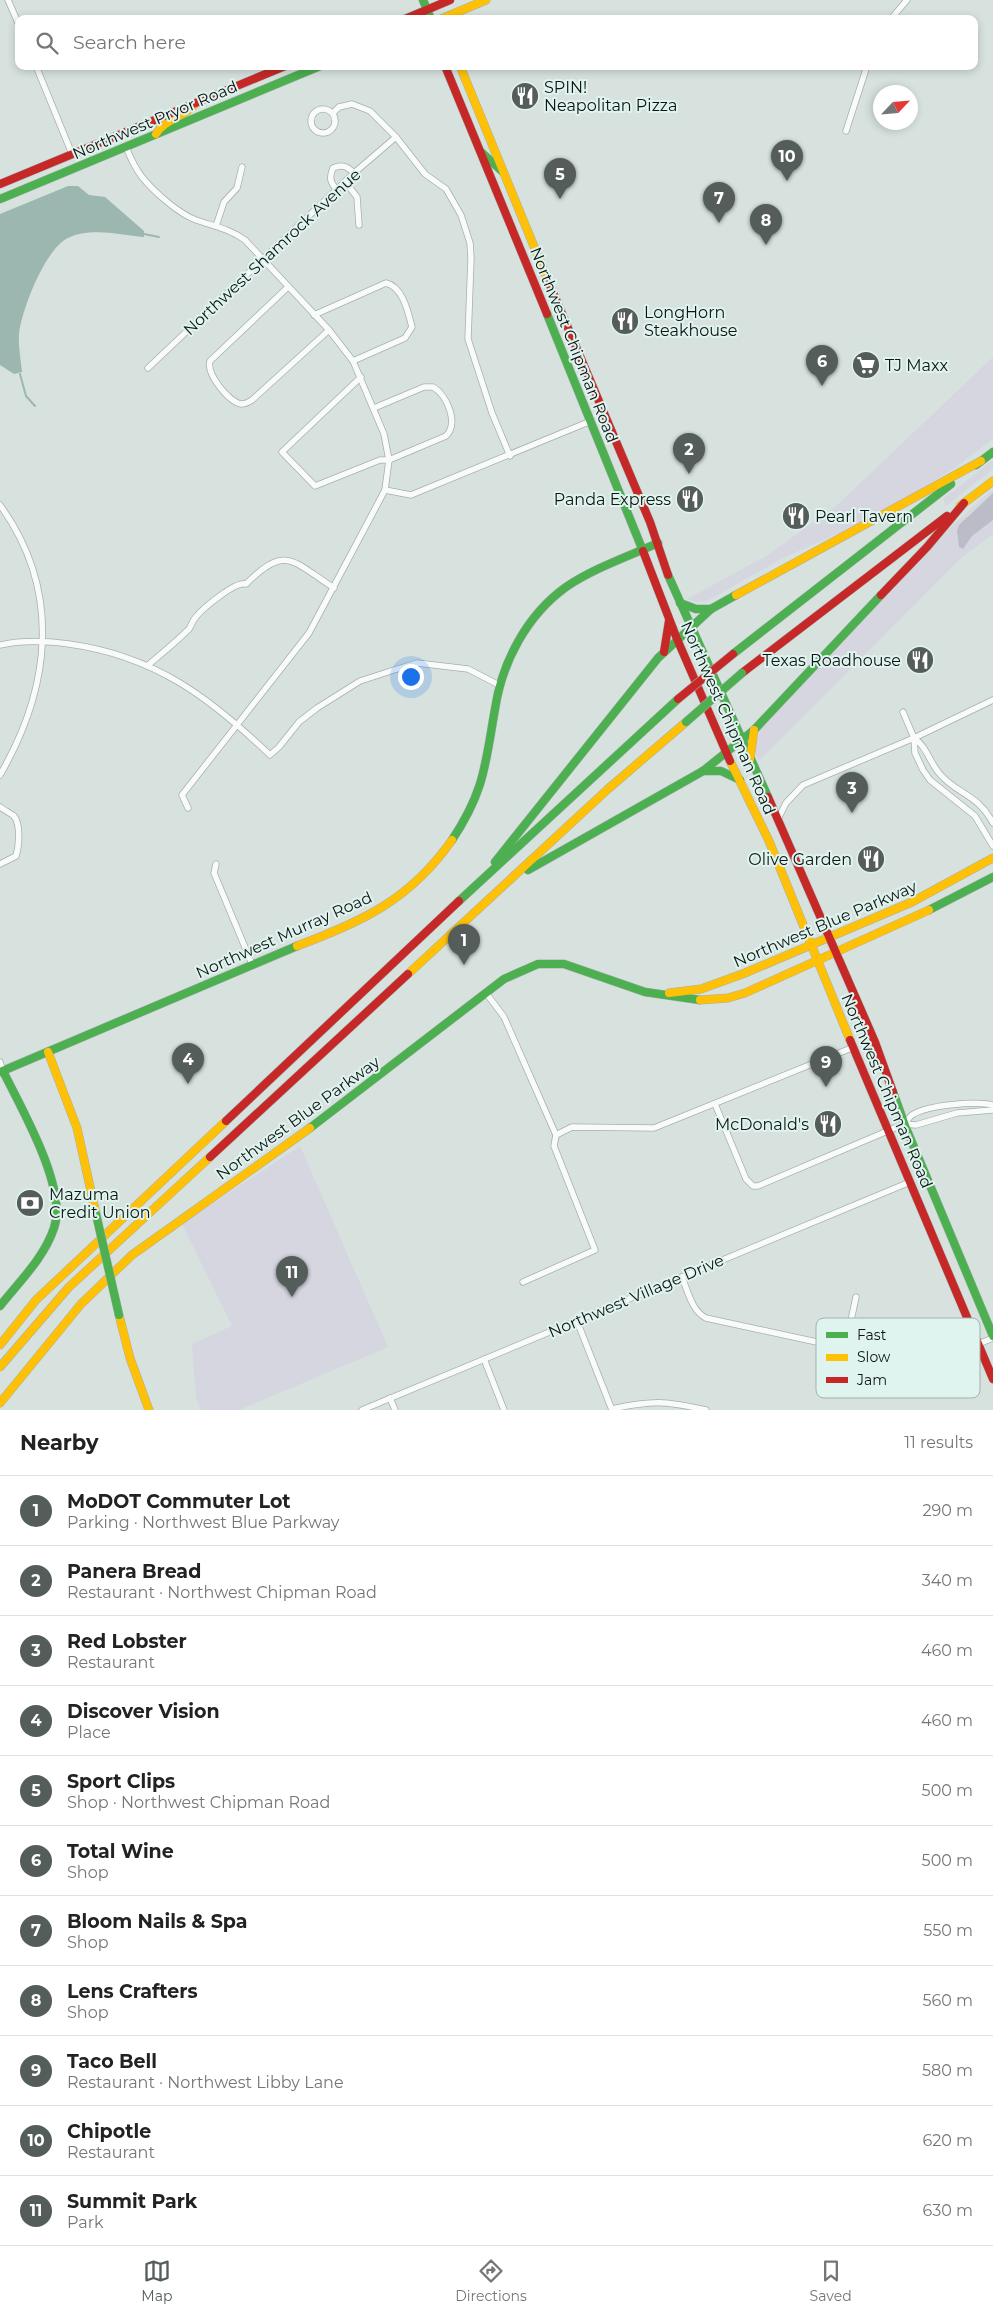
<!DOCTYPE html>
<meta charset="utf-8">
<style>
body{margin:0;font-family:Montserrat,sans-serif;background:#f2f2f2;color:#222}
.compass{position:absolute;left:873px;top:85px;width:45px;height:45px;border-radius:50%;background:#fff;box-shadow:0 2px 8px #0003;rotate:64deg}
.you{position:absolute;left:410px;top:676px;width:18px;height:18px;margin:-12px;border:4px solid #fff;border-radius:50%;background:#1a73e8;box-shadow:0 0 0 8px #1a73e833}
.badge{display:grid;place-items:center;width:32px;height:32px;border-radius:50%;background:#545d5a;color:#fff;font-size:16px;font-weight:700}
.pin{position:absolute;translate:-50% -41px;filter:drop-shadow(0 1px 2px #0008)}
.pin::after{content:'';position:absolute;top:26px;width:18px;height:15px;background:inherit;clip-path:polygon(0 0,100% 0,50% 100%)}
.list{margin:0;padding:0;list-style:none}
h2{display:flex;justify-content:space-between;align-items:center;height:65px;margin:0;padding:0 20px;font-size:21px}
h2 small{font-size:16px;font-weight:400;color:#767676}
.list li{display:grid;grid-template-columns:32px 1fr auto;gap:15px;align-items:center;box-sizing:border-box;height:70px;padding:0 20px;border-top:1px solid #e0e0e0}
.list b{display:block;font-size:19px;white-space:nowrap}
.list p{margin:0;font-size:16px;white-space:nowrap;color:#767676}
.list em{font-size:16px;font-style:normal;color:#767676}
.icon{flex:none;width:28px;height:28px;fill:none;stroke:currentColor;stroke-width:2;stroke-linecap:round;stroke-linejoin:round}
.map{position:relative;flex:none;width:993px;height:1410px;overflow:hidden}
.search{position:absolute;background:#fff;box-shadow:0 2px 8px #0003;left:15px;right:15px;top:15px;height:55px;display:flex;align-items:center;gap:12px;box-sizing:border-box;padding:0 18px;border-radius:10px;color:#767676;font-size:19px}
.sheet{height:835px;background:#fff}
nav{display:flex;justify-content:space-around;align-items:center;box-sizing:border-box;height:70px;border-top:1px solid #e0e0e0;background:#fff;font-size:14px;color:#767676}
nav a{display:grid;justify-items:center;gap:2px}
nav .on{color:#545d5a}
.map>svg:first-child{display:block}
.green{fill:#d5d6e0}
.forest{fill:#bcbbc8}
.water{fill:#9bb7b0}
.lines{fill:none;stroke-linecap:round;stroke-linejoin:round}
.stream{stroke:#9bb7b0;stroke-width:2}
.street-casing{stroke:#a7afad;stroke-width:7}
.fast-casing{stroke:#a7afad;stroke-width:9}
.slow-casing{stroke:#a7afad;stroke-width:9}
.jam-casing{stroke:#a7afad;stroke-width:9}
.street{stroke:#f9fbfa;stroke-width:5.5}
.fast{stroke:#4caf50;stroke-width:8}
.slow{stroke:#ffc107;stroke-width:8}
.jam{stroke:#c62828;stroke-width:8}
.fast-bridge-casing{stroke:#a7afad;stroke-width:9;stroke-linecap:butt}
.jam-bridge-casing{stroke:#a7afad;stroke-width:9;stroke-linecap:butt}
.fast-bridge{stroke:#4caf50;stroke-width:8}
.jam-bridge{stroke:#c62828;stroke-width:8}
.labels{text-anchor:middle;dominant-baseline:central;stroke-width:4;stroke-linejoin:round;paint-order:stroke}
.poi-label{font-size:16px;fill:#0e1513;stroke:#e0f4ef;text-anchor:start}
.street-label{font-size:16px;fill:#0e1513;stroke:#e0f4ef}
.key{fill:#e0f4ef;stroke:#a1b1ad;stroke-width:1}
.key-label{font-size:14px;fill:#0e1513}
</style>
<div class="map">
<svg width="993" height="1410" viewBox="0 0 993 1410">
<rect width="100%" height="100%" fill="#d7e2df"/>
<g class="green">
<path d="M993,357V439L950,471L914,493L857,525L783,558L707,601L696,602L687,599L768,555L836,506Z"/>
<path d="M993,460V469L946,506L943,499Z"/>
<path d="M993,489V493L967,516L963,548L972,536L993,520V534L961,558L759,761L754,749L760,730L952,526Z"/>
<path d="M300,1146L388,1347L239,1410H201L196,1398L192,1344L232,1326L182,1224Z"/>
</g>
<path class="forest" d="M993,493V520L972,536L963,549L959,547L957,531L959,525Z"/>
<path class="water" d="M68,186H78L89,195L105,197L144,231V237C121,235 90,227 68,238C45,249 22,309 19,334C18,346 21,360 22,372L14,374L0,365V214Z"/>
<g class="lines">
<g class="stream">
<path d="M144,234L159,237"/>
<path d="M20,374L26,396L35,406"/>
</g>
<defs>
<g id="street">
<path d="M8,0L19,25"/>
<path d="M891,19L907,0"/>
<path d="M36,66L72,154"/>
<circle cx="323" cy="121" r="12"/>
<path d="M333,113L339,107L352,104L370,111L396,137L425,174L446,189L461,215L470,243L471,258L468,339L492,413L510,456"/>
<path d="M846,131L867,66"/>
<path d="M126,147C130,157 135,168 142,177C153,191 179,214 196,220C213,226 230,229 245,240L329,330L353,361L384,434L389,460L385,490L309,633L182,795L188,808"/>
<path d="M346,183L357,197L359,225"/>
<path d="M337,190C330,182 329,178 333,168C342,164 347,166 354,173"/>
<path d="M216,226L224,202L237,188L242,167"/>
<path d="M288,287L210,361C206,374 229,402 241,404C245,404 249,402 252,400L329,330"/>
<path d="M314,315L386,283C403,287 408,312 412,327L405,338L353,361"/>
<path d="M148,368L354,173L396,137"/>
<path d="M361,377L282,452L315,486L380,460H389L446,436C459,423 447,395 433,387H424L374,408"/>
<path d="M385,490L411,495L591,421"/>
<path d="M0,505C62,591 51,687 0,775"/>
<path d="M0,645C22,640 46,641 69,644C155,656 209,697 270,755L279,747L299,722L317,708L360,681L394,670L417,663L468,669L499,685"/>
<path d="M147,666C161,654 176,642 189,629C191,626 192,622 195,618C202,609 235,581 246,584C286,544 292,561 334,588"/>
<path d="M903,712L914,738L915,753L923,770L930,780L975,816L993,846"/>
<path d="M914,738C927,747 929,761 939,773C956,794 977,793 993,823"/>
<path d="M0,807C4,810 10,813 14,816C21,825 19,846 16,856L0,864"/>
<path d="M778,819L786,803L803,785L914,738L993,700"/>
<path d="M216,864L214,873L252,964"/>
<path d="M486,993L504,1017L556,1135L554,1146L595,1250L523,1282"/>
<path d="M0,1062L3,1071"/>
<path d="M715,1104L746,1179L753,1186H758L904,1124L916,1125L957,1113L993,1110"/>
<path d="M904,1124C907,1122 909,1117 912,1115C927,1105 975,1101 993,1105"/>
<path d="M556,1135L572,1127L654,1128L854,1047"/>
<path d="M682,1277C688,1292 692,1311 706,1318L918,1364L943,1358L993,1338"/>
<path d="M577,1321L612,1410"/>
<path d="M845,1348L856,1297"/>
<path d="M484,1359L504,1410"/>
<path d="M390,1398L395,1410"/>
<path d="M612,1409C652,1400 666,1401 706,1410"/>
<path d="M362,1410L910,1182"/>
</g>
<g id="fast">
<path d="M423,0L431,19"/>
<path d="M481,152L503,172"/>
<path d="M0,199L320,66"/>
<path d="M547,314L643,551"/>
<path d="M976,465L993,452"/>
<path d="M668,575L768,797"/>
<path d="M680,603L696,609H711"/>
<path d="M733,654L951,484"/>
<path d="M703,771H721L740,780"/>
<path d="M452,840C485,790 485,765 495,709C502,662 527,615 566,587C594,568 627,557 658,543"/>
<path d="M495,862L658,658L711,609L736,595"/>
<path d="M528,870L703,771L754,730L881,595"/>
<path d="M459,901L678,699"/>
<path d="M929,910L993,877"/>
<path d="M0,1072L297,946"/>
<path d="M893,1092L906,1128L993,1336"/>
<path d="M310,1128L504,979L538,964H564L645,992L700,1000"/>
<path d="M0,1306C19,1282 44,1258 54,1228C68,1188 21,1108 3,1071"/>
</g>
<g id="slow">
<path d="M441,19L486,0"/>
<path d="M460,66L549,283"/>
<path d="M156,134C165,119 185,117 196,103"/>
<path d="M960,506L993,481"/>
<path d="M736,595L981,461"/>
<path d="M750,759L754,730"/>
<path d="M730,761L769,841L850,1040"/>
<path d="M297,946C363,921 410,900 452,840"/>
<path d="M408,974L608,789L686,722"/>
<path d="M669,993L701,989L745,973L912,902L993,858"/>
<path d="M700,1000L728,998L745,993L929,910"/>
<path d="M48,1052L77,1128L96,1214"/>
<path d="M119,1315L130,1358L149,1410"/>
<path d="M0,1345L36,1300L226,1121"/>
<path d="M0,1367L69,1287L210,1157"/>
<path d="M0,1403L81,1304L132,1255L310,1128"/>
</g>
<g id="jam">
<path d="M405,19L450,0"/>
<path d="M445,66L547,314"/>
<path d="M0,184L285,66"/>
<path d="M549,283L650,522L668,575"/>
<path d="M643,551L677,639L730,761"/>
<path d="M881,595L927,547L964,503"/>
<path d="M664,652L669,621"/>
<path d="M742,673L947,516"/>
<path d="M768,797L875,1042L893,1092"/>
<path d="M850,1040L993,1379"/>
<path d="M226,1121L459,901"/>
<path d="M210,1157L408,974"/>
</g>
</defs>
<use href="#street" class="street-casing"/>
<use href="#fast" class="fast-casing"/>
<use href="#slow" class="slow-casing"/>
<use href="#jam" class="jam-casing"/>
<use href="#street" class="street"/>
<use href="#fast" class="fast"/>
<use href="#slow" class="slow"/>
<use href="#jam" class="jam"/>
<defs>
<g id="fast-bridge">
<path d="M686,722L742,673"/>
<path d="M96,1214L119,1315"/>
</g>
<path id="jam-bridge" d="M678,699L733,654"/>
</defs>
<use href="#fast-bridge" class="fast-bridge-casing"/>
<use href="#jam-bridge" class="jam-bridge-casing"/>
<use href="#fast-bridge" class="fast-bridge"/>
<use href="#jam-bridge" class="jam-bridge"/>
</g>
<defs>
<symbol id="restaurant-disc" viewBox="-11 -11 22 22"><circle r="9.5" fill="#545d5a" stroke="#e0f4ef"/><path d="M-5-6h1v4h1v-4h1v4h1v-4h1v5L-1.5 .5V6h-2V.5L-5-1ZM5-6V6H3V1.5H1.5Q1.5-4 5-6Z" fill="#fff"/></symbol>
<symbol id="supermarket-disc" viewBox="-11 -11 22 22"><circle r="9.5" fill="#545d5a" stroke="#e0f4ef"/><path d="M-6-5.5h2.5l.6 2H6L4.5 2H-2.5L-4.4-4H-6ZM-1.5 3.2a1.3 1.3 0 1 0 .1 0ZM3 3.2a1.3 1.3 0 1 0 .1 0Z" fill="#fff"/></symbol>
<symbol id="bank-disc" viewBox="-11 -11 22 22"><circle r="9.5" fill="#545d5a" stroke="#e0f4ef"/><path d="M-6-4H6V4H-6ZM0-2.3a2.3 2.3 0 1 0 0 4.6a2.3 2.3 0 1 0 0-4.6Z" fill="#fff"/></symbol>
</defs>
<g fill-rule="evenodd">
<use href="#restaurant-disc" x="509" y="80" width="32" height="32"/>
<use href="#restaurant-disc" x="609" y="305" width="32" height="32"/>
<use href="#supermarket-disc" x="850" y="349" width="32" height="32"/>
<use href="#restaurant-disc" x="674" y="483" width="32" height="32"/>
<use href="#restaurant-disc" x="780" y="500" width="32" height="32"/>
<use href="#restaurant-disc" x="904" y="644" width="32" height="32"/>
<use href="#restaurant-disc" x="855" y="843" width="32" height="32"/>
<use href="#restaurant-disc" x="812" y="1108" width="32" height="32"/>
<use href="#bank-disc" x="14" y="1187" width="32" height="32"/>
</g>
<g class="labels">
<g class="poi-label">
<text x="544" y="87">SPIN!<tspan x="544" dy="18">Neapolitan Pizza</tspan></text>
<text x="644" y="312">LongHorn<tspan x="644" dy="18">Steakhouse</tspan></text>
<text x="885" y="365">TJ Maxx</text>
<text x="671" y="499" text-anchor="end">Panda Express</text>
<text x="815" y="516">Pearl Tavern</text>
<text x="901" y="660" text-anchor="end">Texas Roadhouse</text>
<text x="852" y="859" text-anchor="end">Olive Garden</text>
<text x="809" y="1124" text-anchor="end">McDonald's</text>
<text x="49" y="1194">Mazuma<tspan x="49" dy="18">Credit Union</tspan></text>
</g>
<g class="street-label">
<text transform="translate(155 120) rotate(-23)">Northwest Pryor Road</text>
<text transform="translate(272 252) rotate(-43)">Northwest Shamrock Avenue</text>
<text transform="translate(574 345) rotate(68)">Northwest Chipman Road</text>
<text transform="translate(728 718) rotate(66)">Northwest Chipman Road</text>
<text transform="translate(825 924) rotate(-23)">Northwest Blue Parkway</text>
<text transform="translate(284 935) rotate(-24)">Northwest Murray Road</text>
<text transform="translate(887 1091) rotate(67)">Northwest Chipman Road</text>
<text transform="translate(298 1118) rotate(-36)">Northwest Blue Parkway</text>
<text transform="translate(636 1296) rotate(-23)">Northwest Village Drive</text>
</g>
</g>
<rect x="816" y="1318" width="164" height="80" rx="8" class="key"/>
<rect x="826" y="1332" width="22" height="6" fill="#4caf50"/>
<rect x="826" y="1354" width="22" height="7" fill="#ffc107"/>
<rect x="826" y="1377" width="22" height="6" fill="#c62828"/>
<g class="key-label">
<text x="857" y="1340">Fast</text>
<text x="857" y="1362">Slow</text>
<text x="857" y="1385">Jam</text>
</g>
</svg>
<svg class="compass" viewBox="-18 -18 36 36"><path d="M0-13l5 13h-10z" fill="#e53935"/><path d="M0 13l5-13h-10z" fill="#767676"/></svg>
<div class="you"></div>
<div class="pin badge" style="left:464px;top:965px">1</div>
<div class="pin badge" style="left:689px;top:474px">2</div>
<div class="pin badge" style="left:852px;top:813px">3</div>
<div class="pin badge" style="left:188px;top:1084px">4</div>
<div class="pin badge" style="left:560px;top:199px">5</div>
<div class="pin badge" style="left:822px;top:386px">6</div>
<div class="pin badge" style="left:719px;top:223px">7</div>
<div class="pin badge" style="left:766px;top:245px">8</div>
<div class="pin badge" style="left:826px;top:1087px">9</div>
<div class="pin badge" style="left:787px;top:181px">10</div>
<div class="pin badge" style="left:292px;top:1297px">11</div>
<div class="search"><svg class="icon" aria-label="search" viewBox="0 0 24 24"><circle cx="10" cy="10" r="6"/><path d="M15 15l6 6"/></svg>Search here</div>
</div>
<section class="sheet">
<h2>Nearby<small>11 results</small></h2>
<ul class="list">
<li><span class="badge">1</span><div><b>MoDOT Commuter Lot</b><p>Parking · Northwest Blue Parkway</p></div><em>290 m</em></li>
<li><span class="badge">2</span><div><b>Panera Bread</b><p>Restaurant · Northwest Chipman Road</p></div><em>340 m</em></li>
<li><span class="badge">3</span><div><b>Red Lobster</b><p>Restaurant</p></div><em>460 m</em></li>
<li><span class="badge">4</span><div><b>Discover Vision</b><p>Place</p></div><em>460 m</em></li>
<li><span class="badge">5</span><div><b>Sport Clips</b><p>Shop · Northwest Chipman Road</p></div><em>500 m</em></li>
<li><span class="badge">6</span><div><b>Total Wine</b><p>Shop</p></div><em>500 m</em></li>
<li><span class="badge">7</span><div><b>Bloom Nails &amp; Spa</b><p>Shop</p></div><em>550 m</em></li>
<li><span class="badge">8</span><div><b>Lens Crafters</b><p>Shop</p></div><em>560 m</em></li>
<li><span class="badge">9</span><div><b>Taco Bell</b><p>Restaurant · Northwest Libby Lane</p></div><em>580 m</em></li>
<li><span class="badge">10</span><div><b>Chipotle</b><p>Restaurant</p></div><em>620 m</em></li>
<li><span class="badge">11</span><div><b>Summit Park</b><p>Park</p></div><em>630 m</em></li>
</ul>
</section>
<nav>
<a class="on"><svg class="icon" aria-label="map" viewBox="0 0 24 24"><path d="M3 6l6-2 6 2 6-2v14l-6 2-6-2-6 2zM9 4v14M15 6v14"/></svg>Map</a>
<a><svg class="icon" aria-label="directions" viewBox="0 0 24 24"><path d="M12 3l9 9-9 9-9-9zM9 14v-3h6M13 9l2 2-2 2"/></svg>Directions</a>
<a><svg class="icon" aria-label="saved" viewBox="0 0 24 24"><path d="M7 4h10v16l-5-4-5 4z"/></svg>Saved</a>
</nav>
